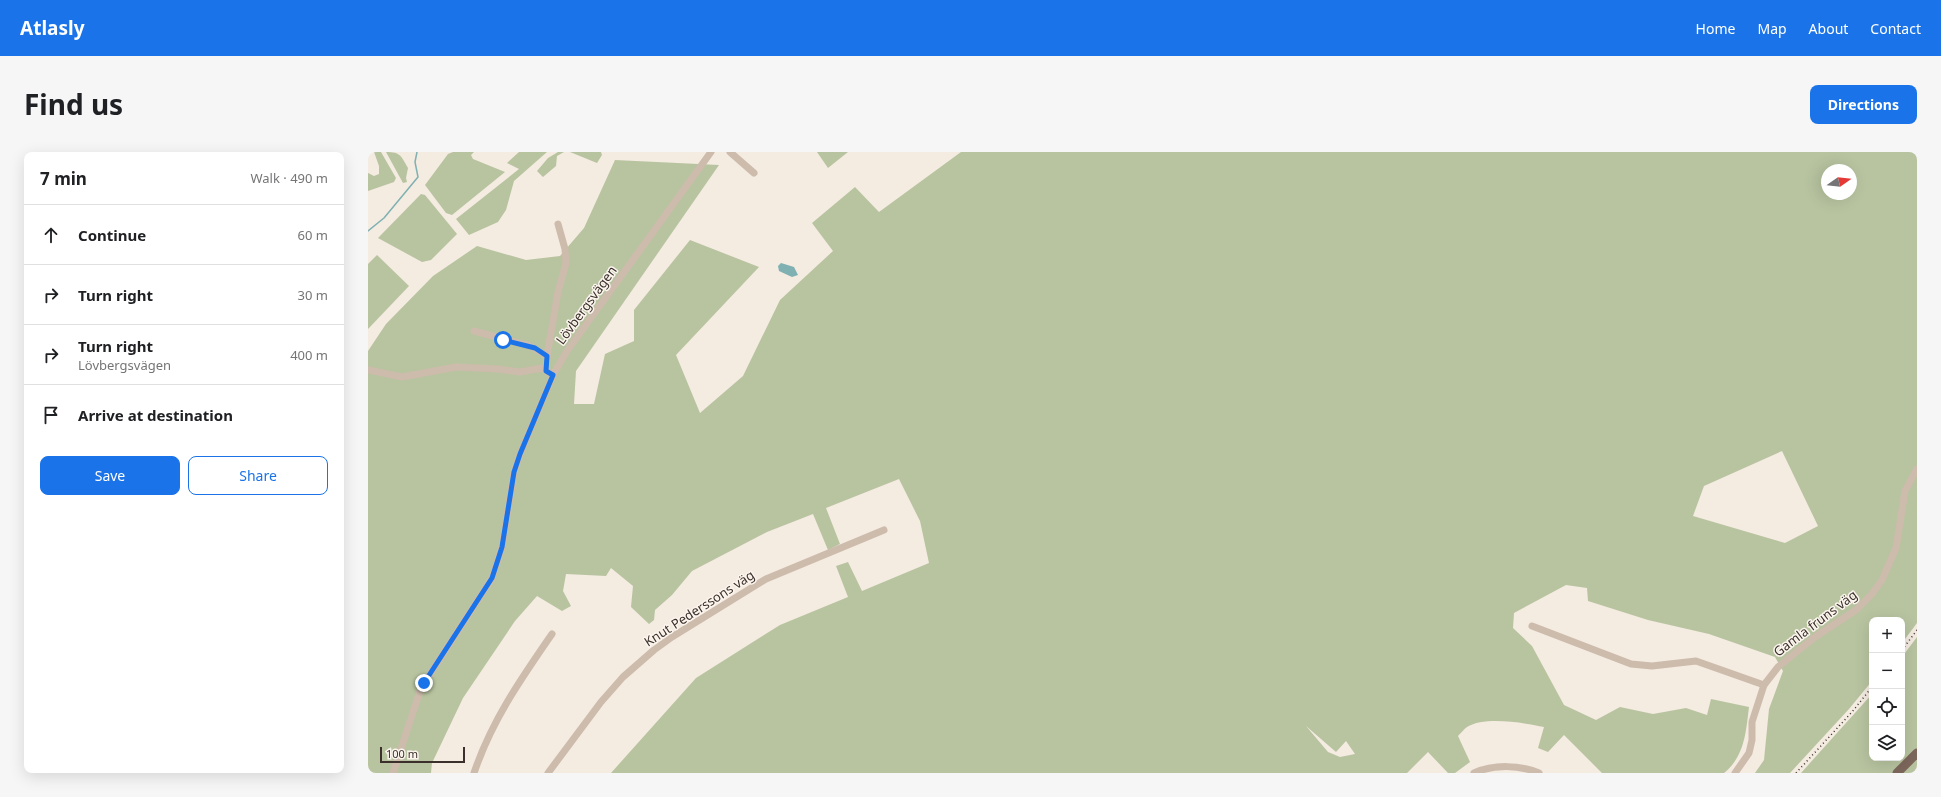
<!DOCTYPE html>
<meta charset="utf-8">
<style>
body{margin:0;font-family:"Noto Sans",sans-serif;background:#f6f6f6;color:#202124}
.controls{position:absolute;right:12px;bottom:12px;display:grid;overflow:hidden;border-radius:8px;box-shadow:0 4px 16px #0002}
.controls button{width:36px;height:36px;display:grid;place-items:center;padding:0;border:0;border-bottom:1px solid #e0e0e0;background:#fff;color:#202124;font:20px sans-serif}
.compass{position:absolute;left:1453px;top:12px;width:36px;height:36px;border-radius:50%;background:#fff;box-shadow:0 4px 16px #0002;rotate:76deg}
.scale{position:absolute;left:12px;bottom:10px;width:85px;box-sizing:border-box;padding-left:4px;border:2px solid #3b302b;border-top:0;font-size:11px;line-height:14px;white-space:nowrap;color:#3b302b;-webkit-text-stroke:3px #fbf5ee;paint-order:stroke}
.stop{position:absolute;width:12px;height:12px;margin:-9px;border:3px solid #1a73e8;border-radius:50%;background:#fff}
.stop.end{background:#1a73e8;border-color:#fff;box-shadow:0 1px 4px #0008}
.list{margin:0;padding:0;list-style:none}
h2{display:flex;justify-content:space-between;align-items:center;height:52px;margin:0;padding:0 16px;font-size:17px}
h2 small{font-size:13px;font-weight:400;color:#757577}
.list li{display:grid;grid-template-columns:26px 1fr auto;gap:12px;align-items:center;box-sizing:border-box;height:60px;padding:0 16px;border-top:1px solid #e0e0e0}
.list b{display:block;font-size:15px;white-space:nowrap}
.list p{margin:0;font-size:13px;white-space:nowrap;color:#757577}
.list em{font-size:13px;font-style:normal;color:#757577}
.actions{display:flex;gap:8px;padding:12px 16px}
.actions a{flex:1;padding:9px 0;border:1px solid #1a73e8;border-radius:8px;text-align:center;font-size:14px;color:#1a73e8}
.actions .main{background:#1a73e8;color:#fff}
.icon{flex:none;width:22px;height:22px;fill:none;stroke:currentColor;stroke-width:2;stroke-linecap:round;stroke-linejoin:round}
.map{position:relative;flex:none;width:1549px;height:621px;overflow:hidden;border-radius:8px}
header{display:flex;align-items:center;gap:24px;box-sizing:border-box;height:56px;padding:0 20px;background:#1a73e8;color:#fff}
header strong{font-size:19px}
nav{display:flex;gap:22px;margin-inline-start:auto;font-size:14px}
.intro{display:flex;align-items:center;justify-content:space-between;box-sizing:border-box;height:96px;padding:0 24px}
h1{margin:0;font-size:28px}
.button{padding:10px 18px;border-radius:8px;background:#1a73e8;color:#fff;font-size:14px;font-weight:700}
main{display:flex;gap:24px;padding:0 24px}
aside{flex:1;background:#fff;border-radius:8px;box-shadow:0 4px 16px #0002}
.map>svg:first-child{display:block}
.green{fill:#b8c4a0;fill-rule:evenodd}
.water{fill:#7fb0b2}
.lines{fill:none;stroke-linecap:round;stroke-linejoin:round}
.stream{stroke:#7fb0b2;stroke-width:1.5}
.minor{stroke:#cdbbac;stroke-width:7}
.major{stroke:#7d675c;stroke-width:9}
.rail{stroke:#3b302b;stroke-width:1.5;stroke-dasharray:1 3;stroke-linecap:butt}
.route{stroke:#1a73e8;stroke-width:5}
.labels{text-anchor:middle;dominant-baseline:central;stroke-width:3;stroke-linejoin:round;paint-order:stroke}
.street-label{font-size:13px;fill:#3b302b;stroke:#fbf5ee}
</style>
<header>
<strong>Atlasly</strong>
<nav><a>Home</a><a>Map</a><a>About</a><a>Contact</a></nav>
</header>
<div class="intro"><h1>Find us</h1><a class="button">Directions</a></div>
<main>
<aside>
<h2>7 min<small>Walk · 490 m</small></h2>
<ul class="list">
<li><svg class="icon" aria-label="ahead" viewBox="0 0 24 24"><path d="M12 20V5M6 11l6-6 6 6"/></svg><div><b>Continue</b></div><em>60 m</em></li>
<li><svg class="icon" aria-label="right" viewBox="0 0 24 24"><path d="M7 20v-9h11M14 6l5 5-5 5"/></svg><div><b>Turn right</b></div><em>30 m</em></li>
<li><svg class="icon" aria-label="right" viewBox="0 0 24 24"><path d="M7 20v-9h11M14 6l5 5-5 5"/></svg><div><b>Turn right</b><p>Lövbergsvägen</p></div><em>400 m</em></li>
<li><svg class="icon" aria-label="arrive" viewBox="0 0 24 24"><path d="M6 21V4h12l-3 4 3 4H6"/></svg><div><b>Arrive at destination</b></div></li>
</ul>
<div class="actions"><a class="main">Save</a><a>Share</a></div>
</aside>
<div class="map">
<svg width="1549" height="621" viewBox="0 0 1549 621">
<rect width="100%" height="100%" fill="#f4ebe1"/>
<g class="green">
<path d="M6,0H13L28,26L26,30L0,39V21L6,24L11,22V14Z"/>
<path d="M18,0C33,0 33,4 40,16L38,26L39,30L35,31Z"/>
<path d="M85,0H106L103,3L105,7L137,20L84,63L78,61L57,33L80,2Z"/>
<path d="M151,0H179L146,29L138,58L130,70L101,83L88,67L151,17L139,11Z"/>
<path d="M190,0H196L189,4L188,14L175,25L169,19L180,6Z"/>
<path d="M202,0H233L234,3L229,11Z"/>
<path d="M449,0H480L460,16Z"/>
<path d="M593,0H1549V471L1534,491V468H1504V529L1481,557L1422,621H1387L1396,608L1401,557L1415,519L1407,505L1341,482L1280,468L1220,449L1219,436L1198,433L1146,461L1145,476L1164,494L1196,553L1228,568L1252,555L1285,562L1318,556L1339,563L1343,547L1381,555C1378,579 1377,604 1356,621H1234L1196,583L1180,600L1170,596L1176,575C1156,571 1117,564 1099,575C1096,577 1093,581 1090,584L1102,610L1087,621H1080L1060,600L1039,621H243L328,526L412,473L480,445L468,414L480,410L494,439L561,411L552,369L531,327L458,356L472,392L460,398L445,362L399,380L324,419L304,443L287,458L286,468L281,472L263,455L265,434L243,416L238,424L198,422L195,439L203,454L194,459L169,444L147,469L95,546L64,611L63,621H0V199L18,172L65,124L109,94L158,108L192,104L216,76L247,8L351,13L208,219L206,252H226L237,202L266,189V158L322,88L391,115L308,203L332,261L375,224L412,148L465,99L444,71L487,35L511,60ZM1459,18H1483V42H1459ZM1414,299L1450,374L1417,391L1325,364L1336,334ZM938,574L968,600L978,589L987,602L972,605L960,600Z"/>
<path d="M53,42L57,43L89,82L63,108L54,110L10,86Z"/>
<path d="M9,103L41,134L0,177V112Z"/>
<path d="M1549,485V621H1433L1504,542V606H1534V505Z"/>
</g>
<path class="water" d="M413,111L426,115L430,123L424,125L411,119L410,114Z"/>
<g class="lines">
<path class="stream" d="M0,79L16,66L50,25L47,10L49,0"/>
<g class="minor">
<path d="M362,0L386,21"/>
<path d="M106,179L162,194L179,204"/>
<path d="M0,218L34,225L88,215L129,217L152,220L174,216L185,223"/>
<path d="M178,219L179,204L190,140L198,111L197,97L190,72"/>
<path d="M1164,474L1263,512L1284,514L1328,509L1396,533"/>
<path d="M25,621L53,536L124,426L134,395L146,320L152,302L185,223L199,199L343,0"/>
<path d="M106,621C124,568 153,527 184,482"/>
<path d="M180,621L233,550L255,525L286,498L304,485L398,427L516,378"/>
<path d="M1106,621C1126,612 1152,613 1171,621"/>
<path d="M1367,621L1381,601L1384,588V570L1396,533L1410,515L1447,485L1488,458L1504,442L1514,428L1528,396L1537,339L1549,317"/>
</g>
<path class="major" d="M1529,621L1549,601"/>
<g class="rail">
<path d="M1534,498L1549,478"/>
<path d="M1428,621L1484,560L1504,535"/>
</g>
</g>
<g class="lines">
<path class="route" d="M56,531L124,426L134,395L146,320L152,302L185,223L178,219L179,204L167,196L135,188"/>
</g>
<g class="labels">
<g class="street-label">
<text transform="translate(218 153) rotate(-54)">Lövbergsvägen</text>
<text transform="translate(331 456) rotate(-33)">Knut Pederssons väg</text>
<text transform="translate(1447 471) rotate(-37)">Gamla fruns väg</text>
</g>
</g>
</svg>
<div class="controls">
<button>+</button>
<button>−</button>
<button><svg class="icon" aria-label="locate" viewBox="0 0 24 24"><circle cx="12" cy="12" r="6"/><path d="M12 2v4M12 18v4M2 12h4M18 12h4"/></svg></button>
<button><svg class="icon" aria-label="layers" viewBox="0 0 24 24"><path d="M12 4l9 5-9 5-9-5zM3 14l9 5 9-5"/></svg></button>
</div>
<svg class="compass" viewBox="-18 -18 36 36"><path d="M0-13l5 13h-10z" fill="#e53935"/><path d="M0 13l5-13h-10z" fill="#757577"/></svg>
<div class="scale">100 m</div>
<div class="stop" style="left:135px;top:188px"></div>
<div class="stop end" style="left:56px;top:531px"></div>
</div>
</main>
